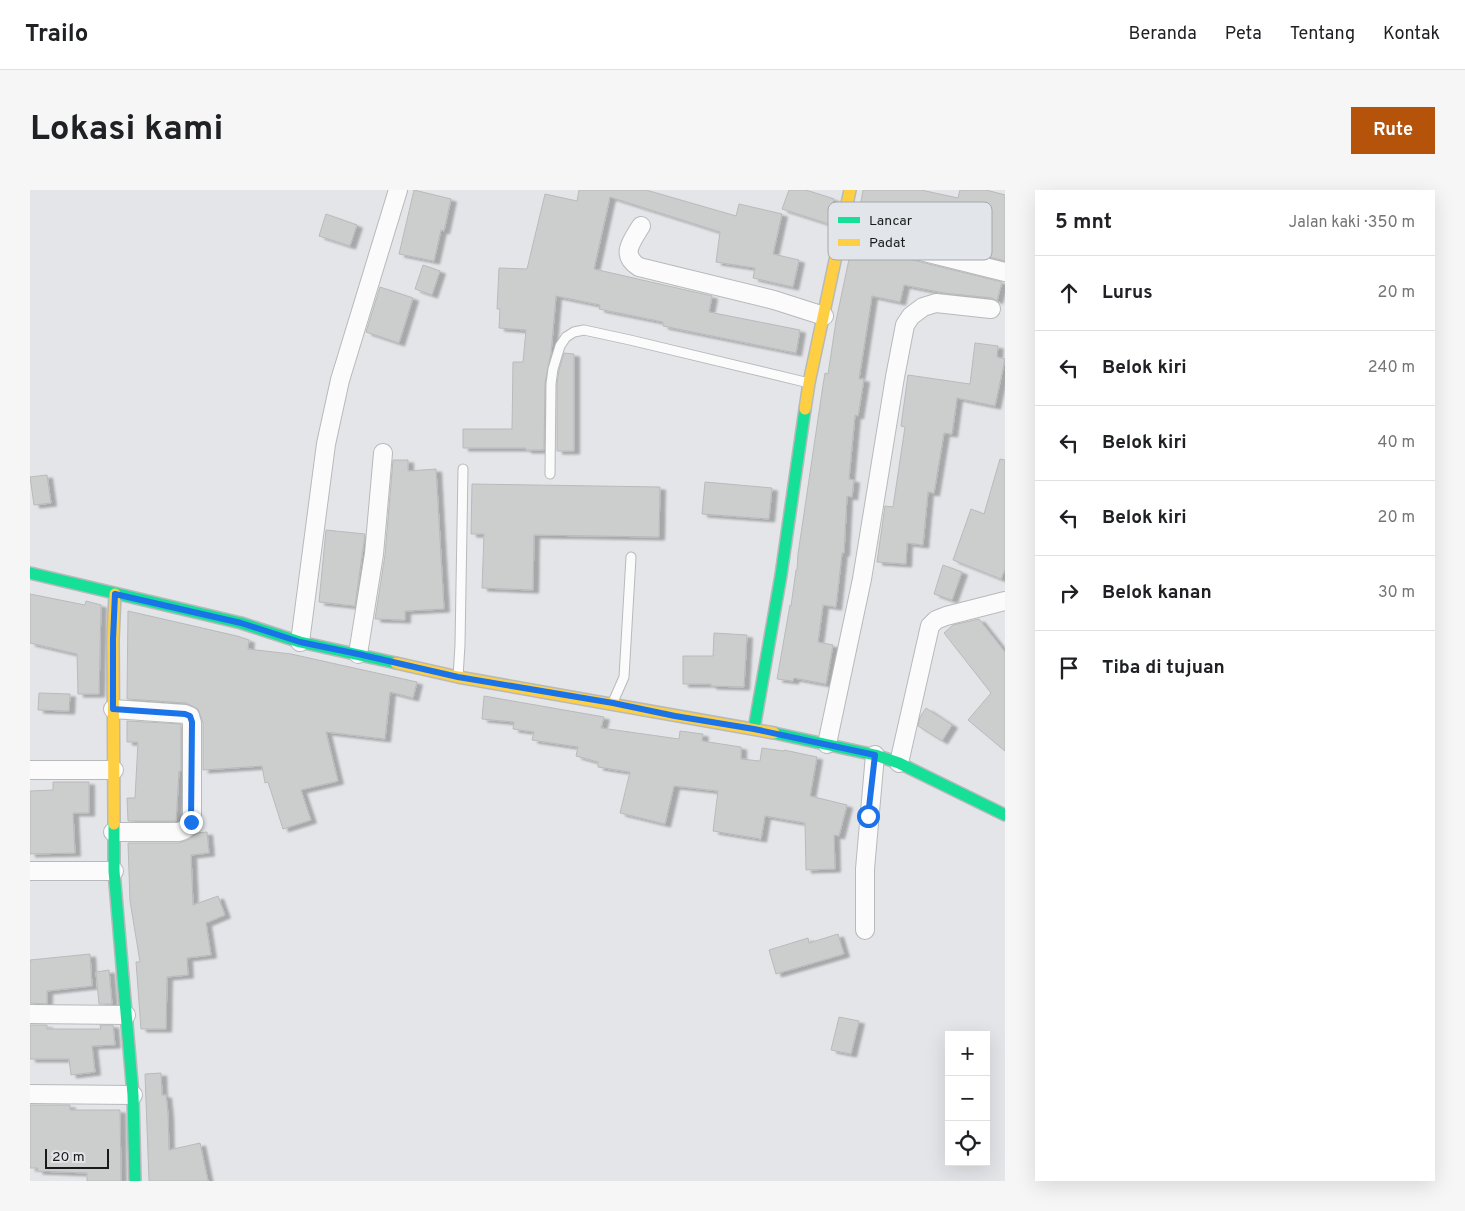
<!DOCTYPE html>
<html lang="id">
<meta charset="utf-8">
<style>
body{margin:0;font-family:Overpass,sans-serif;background:#f6f6f6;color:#202124}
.controls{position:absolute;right:15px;bottom:15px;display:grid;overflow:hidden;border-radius:0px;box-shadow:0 5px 20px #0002}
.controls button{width:45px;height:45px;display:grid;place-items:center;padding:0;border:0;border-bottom:1px solid #e0e0e0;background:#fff;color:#202124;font:25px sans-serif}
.scale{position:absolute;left:15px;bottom:12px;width:64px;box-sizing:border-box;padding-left:5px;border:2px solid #191a1b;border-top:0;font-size:14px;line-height:18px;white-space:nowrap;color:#191a1b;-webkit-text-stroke:4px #e2e5e9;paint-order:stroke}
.stop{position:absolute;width:15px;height:15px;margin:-11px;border:4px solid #1a73e8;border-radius:50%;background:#fff}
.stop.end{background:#1a73e8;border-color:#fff;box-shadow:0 1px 5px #0008}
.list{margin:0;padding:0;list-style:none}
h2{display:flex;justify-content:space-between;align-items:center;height:65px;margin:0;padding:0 20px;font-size:21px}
h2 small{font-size:16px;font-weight:400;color:#757577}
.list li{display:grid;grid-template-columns:32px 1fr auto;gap:15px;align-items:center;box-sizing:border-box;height:75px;padding:0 20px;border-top:1px solid #e0e0e0}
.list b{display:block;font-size:19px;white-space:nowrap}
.list em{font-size:16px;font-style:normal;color:#757577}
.icon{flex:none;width:28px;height:28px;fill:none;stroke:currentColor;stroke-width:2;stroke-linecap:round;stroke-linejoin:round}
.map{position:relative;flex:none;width:975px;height:991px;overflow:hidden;border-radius:0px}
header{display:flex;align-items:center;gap:30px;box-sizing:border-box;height:70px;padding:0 25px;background:#fff;border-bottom:1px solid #e0e0e0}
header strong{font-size:24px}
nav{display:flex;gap:28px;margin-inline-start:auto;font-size:18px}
.intro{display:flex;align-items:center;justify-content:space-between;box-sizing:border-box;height:120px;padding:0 30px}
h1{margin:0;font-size:35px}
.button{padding:12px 22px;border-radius:0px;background:#b45309;color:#fff;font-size:18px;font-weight:700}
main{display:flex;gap:30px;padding:0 30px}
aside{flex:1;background:#fff;border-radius:0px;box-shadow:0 5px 20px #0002}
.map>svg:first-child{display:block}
.building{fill:#cccdcd;stroke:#bababb;filter:url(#shadow)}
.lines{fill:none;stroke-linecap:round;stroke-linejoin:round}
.lane-casing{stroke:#b8b9bb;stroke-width:11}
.street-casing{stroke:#b8b9bb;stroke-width:20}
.fast-casing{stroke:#b8b9bb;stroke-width:14}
.slow-casing{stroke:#b8b9bb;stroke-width:14}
.lane{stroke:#fbfbfc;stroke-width:9}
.street{stroke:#fbfbfc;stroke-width:18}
.fast{stroke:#16e098;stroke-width:11}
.slow{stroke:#ffcf43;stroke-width:11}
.route{stroke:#1a73e8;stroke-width:6}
.key{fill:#e2e5e9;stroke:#a6a8ab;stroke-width:1}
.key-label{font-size:14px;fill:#191a1b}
</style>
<header>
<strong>Trailo</strong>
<nav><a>Beranda</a><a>Peta</a><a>Tentang</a><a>Kontak</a></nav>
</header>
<div class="intro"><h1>Lokasi kami</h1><a class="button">Rute</a></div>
<main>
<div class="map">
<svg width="975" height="991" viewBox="0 0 975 991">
<defs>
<filter id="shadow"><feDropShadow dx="5.5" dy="3" stdDeviation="1" flood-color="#0004"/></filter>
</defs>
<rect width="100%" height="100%" fill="#e3e5e8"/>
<g class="building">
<path d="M384,0L421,9L414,41L411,40L404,71L369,64Z"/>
<path d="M549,0H616L706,26L709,14L752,24L743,64L769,70L763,97L723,88L725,78L686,72L690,42L580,7L564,79L682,106L679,122L770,140L766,163L633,136V132L569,119L570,115L526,106L521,163L515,193L514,260H496V258H433V239H482L483,172H493L496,140L469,138L470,119H467L469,78L497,79L515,4L547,11Z"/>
<path d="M759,0H776L804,9L799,34L752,19Z"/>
<path d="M833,0H891L928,8L930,0H956L975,5V71L827,34Z"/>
<path d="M296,24L327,35L320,56L289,46Z"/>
<path d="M822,55L972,92L967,111L962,108L914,103L874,95L870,112L842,106L829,189H834L828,226L825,225L819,289L824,290L822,307L817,306L814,363H812L806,417L793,415L788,452L803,455L796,494L764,488L763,491L747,489L760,415L761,416L766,380H767L768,364L793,195L795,183L798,184L806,131Z"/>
<path d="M393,75L410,81L402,105L385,99Z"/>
<path d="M350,97L383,108L369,153L336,142Z"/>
<path d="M945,153L968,156L967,167L975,169L965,216L927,208L922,244L914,243L904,303L898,302L893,355L877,353L876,374L847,372L855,316L863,317L875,237L871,236L878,185L940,194Z"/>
<path d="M534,163L544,164V261H527V194L529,180Z"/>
<path d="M970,269L975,270V379L971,389L923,370L941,319L954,324Z"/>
<path d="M363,270H378V281L406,279L414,419L375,421V430L345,429L355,365Z"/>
<path d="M17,285L21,313L4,315L0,287Z"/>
<path d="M675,292L742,298L739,329L672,324Z"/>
<path d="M442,294L630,297L629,347L504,345L503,400L452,398L454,344H441Z"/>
<path d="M296,340L335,344L325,416L289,412Z"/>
<path d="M913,375L932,382L922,410L904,404Z"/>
<path d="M0,404L55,415L56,411L71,415L69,504H48L47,464L0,453Z"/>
<path d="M98,421L207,446L219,450L218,459L261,464L387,492L383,508L360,502L355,549L296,542L308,591L271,600L281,630L253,639L238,592L235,593L232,576L173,580V533L168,519L156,513L97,509Z"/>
<path d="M949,429L975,462V561L938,530L961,503L914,443L923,435Z"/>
<path d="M684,443L717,445L714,497L681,496V494H653V466H683Z"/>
<path d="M9,503L40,504L39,521L8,520Z"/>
<path d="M454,506L574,527L571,538L649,549L650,541L673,544L672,551L711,557V569L730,571L732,558L754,561V560L787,567L780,606L817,615L809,646L804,645L805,679L776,680L775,633L735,626L731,649L683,641L688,601L644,596L635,634L590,623L600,582L568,577V572L546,566L548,557L502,550L504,542L483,539L484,532L452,529Z"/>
<path d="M896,518L922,535L912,551L888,536L890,527Z"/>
<path d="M97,531L151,534V581H149L146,631H98L97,608H105L108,552H97Z"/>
<path d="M23,592H59V623H43L45,663L0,664V601L23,600Z"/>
<path d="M177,642L179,663L161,665L163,715L188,706L195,725L176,733L181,765L157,768L158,785L137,787L136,839H111L106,772H110L100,711L98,653H149L160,649L167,643Z"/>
<path d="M808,744L814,764L746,784L739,760L778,748L779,753Z"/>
<path d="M60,764L62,796L17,801V814L0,813V770Z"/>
<path d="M79,780L82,814H69L66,782Z"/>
<path d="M809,827L829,831L821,864L801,860Z"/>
<path d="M0,835H17V839H71L70,835H83L85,855L62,856L65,882L41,885L39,869H0Z"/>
<path d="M131,883L132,905H136L138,924L139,960L170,953L178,991H119L115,884Z"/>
<path d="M0,915H40V920H90L91,991H57V983L7,981L8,978H0Z"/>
</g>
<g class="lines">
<defs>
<g id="lane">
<path d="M520,284L521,194L523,179L530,156L536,147L544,142L554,140L600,150L779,193"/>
<path d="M428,487L430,455L433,279"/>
<path d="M583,512L594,487L601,367"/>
</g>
<g id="street">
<path d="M611,36C601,52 590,65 609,77L744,110L794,126"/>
<path d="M810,41L975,82"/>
<path d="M270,452L296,254L310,190L368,0"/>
<path d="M328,464L344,364L353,263"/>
<path d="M83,519L155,524L160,526L162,533V627C161,635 158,639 149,642H83"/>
<path d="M797,554L832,389L865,187L875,135L881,126L893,117L906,113L961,119"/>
<path d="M869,573L900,436L906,430L916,426L975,411"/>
<path d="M0,580H84"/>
<path d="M0,681H84"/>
<path d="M835,740V679L845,565"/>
<path d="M0,824L96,825"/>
<path d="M0,904L103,905"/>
</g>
<g id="fast">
<path d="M0,383L211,433L270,452L366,473"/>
<path d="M724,539L751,385L775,219"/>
<path d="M744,543L845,565L869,573L975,625"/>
<path d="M84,634V681L103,905L105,991"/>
</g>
<g id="slow">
<path d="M775,219L779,193L820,0"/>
<path d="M366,473L428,487L744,543"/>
<path d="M84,634L83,449L85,404"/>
</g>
</defs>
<use href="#lane" class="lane-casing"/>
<use href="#street" class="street-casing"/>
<use href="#fast" class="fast-casing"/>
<use href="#slow" class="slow-casing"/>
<use href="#lane" class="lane"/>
<use href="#street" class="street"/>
<use href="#fast" class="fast"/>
<use href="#slow" class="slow"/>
</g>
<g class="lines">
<path class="route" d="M161,632L162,532L160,526L155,524L83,519V449L85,404L211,433L270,452L328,464L428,487L583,513L645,526L724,539L845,565L838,626"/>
</g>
<rect x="798" y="12" width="164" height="58" rx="8" class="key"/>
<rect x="808" y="27" width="22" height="6" fill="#16e098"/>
<rect x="808" y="49" width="22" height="7" fill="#ffcf43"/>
<g class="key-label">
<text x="839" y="35">Lancar</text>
<text x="839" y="57">Padat</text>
</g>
</svg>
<div class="controls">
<button>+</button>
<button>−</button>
<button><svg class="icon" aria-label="locate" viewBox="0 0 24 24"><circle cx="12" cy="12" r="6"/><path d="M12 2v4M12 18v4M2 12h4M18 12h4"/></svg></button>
</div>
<div class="scale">20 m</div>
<div class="stop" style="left:838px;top:626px"></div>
<div class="stop end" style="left:161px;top:632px"></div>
</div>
<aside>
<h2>5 mnt<small>Jalan kaki · 350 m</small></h2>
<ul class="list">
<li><svg class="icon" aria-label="ahead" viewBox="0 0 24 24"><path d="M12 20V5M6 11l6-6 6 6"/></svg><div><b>Lurus</b></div><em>20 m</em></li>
<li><svg class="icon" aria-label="left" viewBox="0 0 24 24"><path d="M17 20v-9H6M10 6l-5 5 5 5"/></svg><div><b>Belok kiri</b></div><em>240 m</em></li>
<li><svg class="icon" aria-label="left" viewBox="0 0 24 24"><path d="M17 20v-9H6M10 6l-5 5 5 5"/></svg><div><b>Belok kiri</b></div><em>40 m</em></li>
<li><svg class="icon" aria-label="left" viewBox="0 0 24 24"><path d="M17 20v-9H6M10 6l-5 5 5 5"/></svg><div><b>Belok kiri</b></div><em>20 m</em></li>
<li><svg class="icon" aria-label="right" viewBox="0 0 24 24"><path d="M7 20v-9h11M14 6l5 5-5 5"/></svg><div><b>Belok kanan</b></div><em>30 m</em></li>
<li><svg class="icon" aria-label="arrive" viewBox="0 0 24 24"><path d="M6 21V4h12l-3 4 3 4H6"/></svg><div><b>Tiba di tujuan</b></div></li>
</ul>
</aside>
</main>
